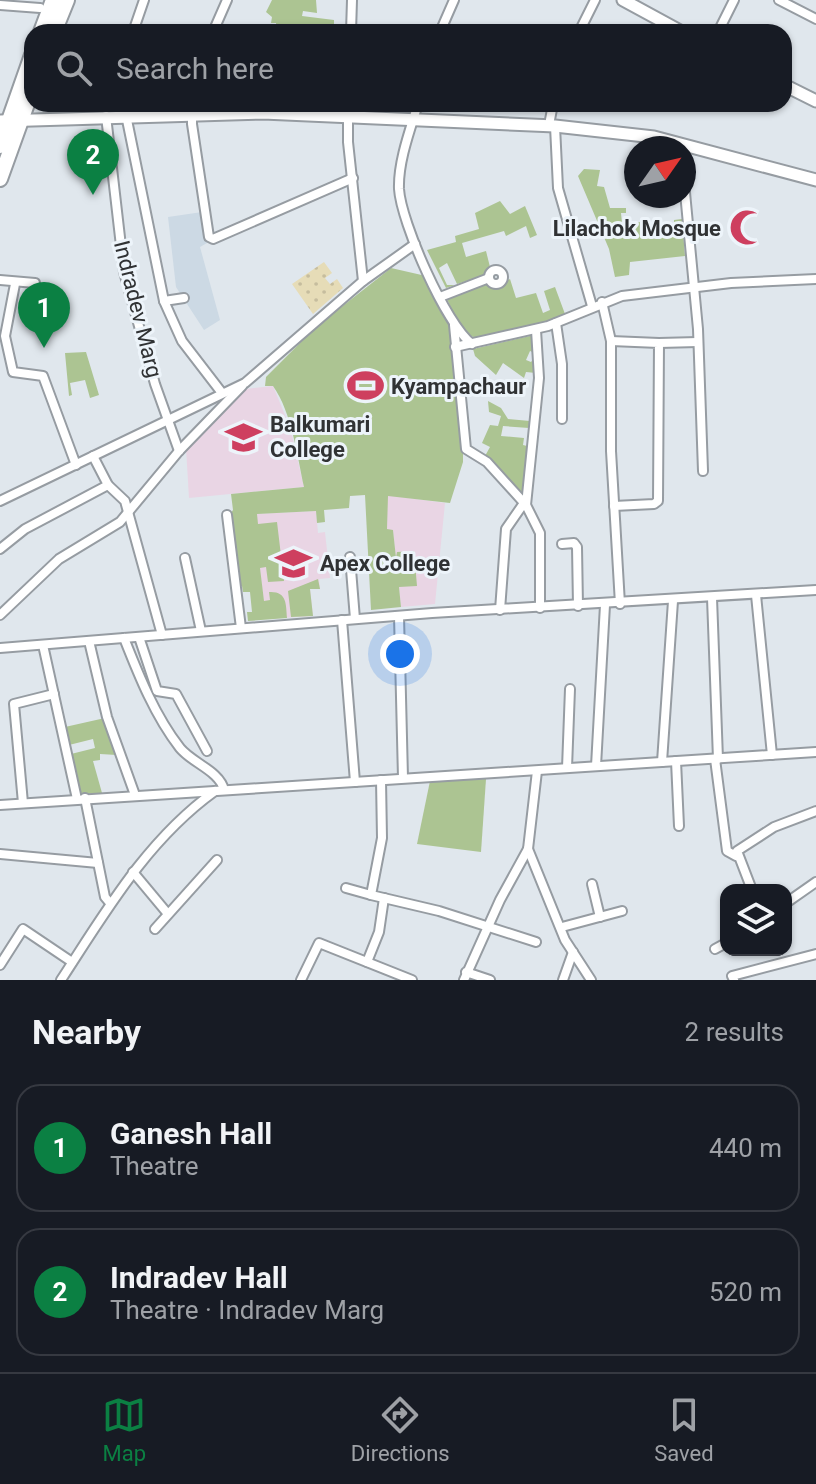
<!DOCTYPE html>
<meta charset="utf-8">
<style>
body{margin:0;font-family:Roboto,sans-serif;background:#242831;color:#f1f3f6}
.controls{position:absolute;right:24px;bottom:24px;display:grid;overflow:hidden;border-radius:16px;box-shadow:0 2px 6px #0004}
.controls button{width:72px;height:72px;display:grid;place-items:center;padding:0;border:0;border-bottom:2px solid #363941;background:#171b24;color:#f1f3f6;font:40px sans-serif}
.compass{position:absolute;left:624px;top:136px;width:72px;height:72px;border-radius:50%;background:#171b24;box-shadow:0 2px 6px #0004;rotate:56deg}
.you{position:absolute;left:400px;top:654px;width:28px;height:28px;margin:-20px;border:6px solid #fff;border-radius:50%;background:#1a73e8;box-shadow:0 0 0 12px #1a73e833}
.badge{display:grid;place-items:center;width:52px;height:52px;border-radius:50%;background:#0b8043;color:#fff;font-size:26px;font-weight:700}
.pin{position:absolute;translate:-50% -66px;filter:drop-shadow(0 2px 4px #0008)}
.pin::after{content:'';position:absolute;top:42px;width:28px;height:24px;background:inherit;clip-path:polygon(0 0,100% 0,50% 100%)}
.list{margin:0;padding:0;list-style:none}
h2{display:flex;justify-content:space-between;align-items:center;height:104px;margin:0;padding:0 32px;font-size:34px}
h2 small{font-size:26px;font-weight:400;color:#9ea1a6}
.list li{display:grid;grid-template-columns:52px 1fr auto;gap:24px;align-items:center;box-sizing:border-box;height:128px;margin:0 16px 16px;padding:0 16px;border:2px solid #363941;border-radius:24px}
.list b{display:block;font-size:30px;white-space:nowrap}
.list p{margin:0;font-size:26px;white-space:nowrap;color:#9ea1a6}
.list em{font-size:26px;font-style:normal;color:#9ea1a6}
.icon{flex:none;width:44px;height:44px;fill:none;stroke:currentColor;stroke-width:2;stroke-linecap:round;stroke-linejoin:round}
.map{position:relative;flex:none;width:816px;height:980px;overflow:hidden}
.search{position:absolute;background:#171b24;box-shadow:0 2px 6px #0004;left:24px;right:24px;top:24px;height:88px;display:flex;align-items:center;gap:20px;box-sizing:border-box;padding:0 28px;border-radius:24px;color:#9ea1a6;font-size:30px}
.sheet{height:392px;background:#171b24}
nav{display:flex;justify-content:space-around;align-items:center;box-sizing:border-box;height:112px;border-top:2px solid #363941;background:#171b24;font-size:22px;color:#9ea1a6}
nav a{display:grid;justify-items:center;gap:4px}
nav .on{color:#0b8043}
.map>svg:first-child{display:block}
.built{fill:#ccd9e4}
.education{fill:#e9d5e4}
.grass{fill:#acc492}
.sand{fill:url(#sand-dots)}
.lines{fill:none;stroke-linecap:round;stroke-linejoin:round}
.street-casing{stroke:#969ca2;stroke-width:12}
.secondary-casing{stroke:#969ca2;stroke-width:15}
.highway-casing{stroke:#969ca2;stroke-width:18}
.street{stroke:#fff;stroke-width:8}
.secondary{stroke:#fff;stroke-width:11}
.highway{stroke:#fff;stroke-width:14}
.labels{text-anchor:middle;dominant-baseline:central;stroke-width:6;stroke-linejoin:round;paint-order:stroke}
.poi-label{font-size:22px;font-weight:bold;fill:#303234;stroke:#edf4fa;text-anchor:start}
.street-label{font-size:22px;fill:#303234;stroke:#edf4fa}
</style>
<div class="map">
<svg width="816" height="980" viewBox="0 0 816 980">
<defs>
<pattern id="sand-dots" width="8" height="8" patternUnits="userSpaceOnUse" patternTransform="scale(2)"><rect width="8" height="8" fill="#e6dcb7"/><path d="M2 2h.1M6 6h.1" fill="none" stroke="#c6bd9e" stroke-width="1.8" stroke-linecap="round"/></pattern>
</defs>
<rect width="100%" height="100%" fill="#e0e7ed"/>
<path class="built" d="M202,212L207,243L200,247L220,320L204,330L176,287L168,217Z"/>
<g class="education">
<path d="M273,386L290,427L304,487L189,498L186,448L245,389Z"/>
<path d="M387,495L445,503L435,604L401,607L393,530H387Z"/>
<path d="M316,511L318,533L325,532L330,578L319,579L320,589H310L313,616L266,619L253,514Z"/>
</g>
<g class="grass">
<path d="M272,0H316L317,13L303,11L302,16L334,20V26H324L323,32H277L276,23H271L272,17L266,12Z"/>
<path d="M584,169L600,170L597,186L604,187L610,208H626V213H621L622,223L640,222L645,235L659,234L658,225L666,224L667,232H674V220L682,219L685,256L630,262L629,275L615,277L609,249L578,176Z"/>
<path d="M500,201L510,214L525,206L537,235L530,238L526,226L506,236L504,231L462,243L466,257L486,251L490,267L485,275L457,284L447,263L439,268L447,285H455L446,288L427,250L456,242L455,236L479,229L475,213Z"/>
<path d="M391,268L426,276L451,324L463,442V462L450,503L388,496L387,529L393,530L396,558L397,552L414,551L417,586L399,587L401,607L371,610L365,495L350,496L349,508L324,510L325,522L317,523L316,511L257,514L258,524L277,522L284,581L268,582L266,567L260,568L264,601L270,600L269,592C287,591 286,604 287,618L248,621L247,612H252L250,592H243L242,586H238L229,516L233,510L231,494L304,487C297,455 292,413 273,386H265L266,377L316,327Z"/>
<path d="M510,279L516,298L536,293L543,313L550,310L544,291L555,287L565,314L553,321L478,339L462,332L447,299L449,296L487,282L496,287Z"/>
<path d="M534,335L535,353L530,351L526,360L531,362L535,357L536,373L526,372L524,378L503,363L496,375L475,356L473,349Z"/>
<path d="M86,352L99,395L90,398L85,380L70,383L72,395L69,396L65,353Z"/>
<path d="M488,401L501,408L508,419L530,421L529,428L503,426L501,436L524,438L523,445L527,446L523,498L485,456L490,447L482,443L490,425L498,426L501,416L489,412Z"/>
<path d="M318,579L320,589H310L313,616L291,617L288,591Z"/>
<path d="M105,718L117,755L100,754V760L93,761L102,793L80,794L71,754L95,748L93,739L69,745L65,727Z"/>
<path d="M486,779L481,852L417,844L430,781Z"/>
</g>
<path class="sand" d="M324,262L332,273L325,278L330,284L337,279L343,288L313,314L292,284Z"/>
<g class="lines">
<defs>
<g id="street">
<path d="M779,0L816,19"/>
<path d="M0,5L40,8"/>
<path d="M65,31L67,32"/>
<path d="M133,32L144,0"/>
<path d="M213,32L227,0"/>
<path d="M351,32L352,0"/>
<path d="M440,32L454,0"/>
<path d="M579,32L595,0"/>
<path d="M718,32L734,0"/>
<path d="M192,104V124L209,237L213,239L353,178"/>
<path d="M348,104V142L363,281"/>
<path d="M418,104C410,130 398,162 399,189C401,222 446,325 472,344"/>
<path d="M126,115L164,301L182,341L222,393"/>
<path d="M106,116L124,272L155,384L179,451"/>
<path d="M549,125L553,104"/>
<path d="M555,126L558,188L592,306"/>
<path d="M684,182L698,329L703,471"/>
<circle cx="496" cy="277" r="7"/>
<path d="M0,280L35,283L41,330"/>
<path d="M15,284L5,336L13,372L43,376L76,465"/>
<path d="M440,297L489,278"/>
<path d="M164,301L184,298"/>
<path d="M602,302L611,341V451L620,604"/>
<path d="M556,323L562,364V419"/>
<path d="M454,325L466,449L487,462L526,505"/>
<path d="M536,330L539,378L526,505L540,533V608"/>
<path d="M611,341L659,343L658,501L654,504L614,506"/>
<path d="M659,343L698,342"/>
<path d="M455,347L548,326L622,296L731,283L816,279"/>
<path d="M93,456L108,485"/>
<path d="M0,501L245,383L363,281L415,244"/>
<path d="M227,515L241,628"/>
<path d="M562,544L574,543L577,547L578,606"/>
<path d="M0,549L25,529L108,485L125,501L162,635"/>
<path d="M350,557L355,619"/>
<path d="M185,558L201,631"/>
<path d="M756,595L772,755"/>
<path d="M712,598L718,759"/>
<path d="M500,610L506,529L524,503"/>
<path d="M0,615L59,559L120,522L179,451L242,386"/>
<path d="M399,616L403,778"/>
<path d="M342,620L355,782"/>
<path d="M139,637L157,691L176,694L207,751"/>
<path d="M124,638C139,676 155,716 180,748C192,763 220,771 224,790"/>
<path d="M89,641L107,717L135,795"/>
<path d="M43,645L77,799"/>
<path d="M0,648L432,613L816,590"/>
<path d="M715,759L727,851L736,856"/>
<path d="M676,761L679,826"/>
<path d="M662,762L673,601"/>
<path d="M596,766L605,605"/>
<path d="M567,768L570,689"/>
<path d="M381,780L382,838L371,895L439,911L536,942"/>
<path d="M85,798L105,897L110,903"/>
<path d="M23,803L14,704L54,694"/>
<path d="M0,805L816,752"/>
<path d="M528,849L565,940L591,980"/>
<path d="M0,854L98,863"/>
<path d="M133,872L168,914"/>
<path d="M592,884L600,917"/>
<path d="M346,888L371,895"/>
<path d="M752,890L737,851L774,827L816,811"/>
<path d="M786,903L816,882"/>
<path d="M562,927L622,911"/>
<path d="M155,929L217,860"/>
<path d="M715,949L726,943"/>
<path d="M367,962L379,932L384,898"/>
<path d="M0,965L23,929L72,962"/>
<path d="M466,972L490,980"/>
<path d="M61,980C106,911 147,840 215,791"/>
<path d="M301,980L319,943L412,980"/>
<path d="M464,980L500,900L528,849L537,771"/>
<path d="M563,980L573,952"/>
<path d="M734,980L732,976L816,954"/>
</g>
<g id="secondary">
<path d="M623,0L682,32"/>
<path d="M784,85L816,101"/>
<path d="M0,121L263,113L555,126L654,137L816,180"/>
</g>
<g id="highway">
<path d="M41,32L53,0"/>
<path d="M54,32L67,0"/>
<path d="M0,146L32,55"/>
<path d="M0,179L32,90"/>
</g>
</defs>
<use href="#street" class="street-casing"/>
<use href="#secondary" class="secondary-casing"/>
<use href="#highway" class="highway-casing"/>
<use href="#street" class="street"/>
<use href="#secondary" class="secondary"/>
<use href="#highway" class="highway"/>
</g>
<defs>
<symbol id="mosque-bare" viewBox="-9 -9 18 18"><path d="M3.5-4.9A6 6 0 1 0 3.5 4.9A5 5 0 1 1 3.5-4.9Z" fill="#ce3f5f" stroke="#edf4fa" stroke-width="2.5" paint-order="stroke"/></symbol>
<symbol id="stadium-bare" viewBox="-9 -9 18 18"><path d="M0-5a6.5 5 0 1 0 0 10a6.5 5 0 1 0 0-10ZM-3.5-1.8h7v3.6h-7Z" fill="#ce3f5f" stroke="#edf4fa" stroke-width="2.5" paint-order="stroke"/></symbol>
<symbol id="university-bare" viewBox="-9 -9 18 18"><path d="M0-5L7-2L0 1L-7-2ZM-4 1L0 2.5L4 1V4Q0 6-4 4Z" fill="#ce3f5f" stroke="#edf4fa" stroke-width="2.5" paint-order="stroke"/></symbol>
</defs>
<g fill-rule="evenodd">
<use href="#mosque-bare" x="722" y="202" width="51" height="51"/>
<use href="#stadium-bare" x="340" y="360" width="51" height="51"/>
<use href="#university-bare" x="218" y="412" width="51" height="51"/>
<use href="#university-bare" x="268" y="538" width="51" height="51"/>
</g>
<g class="labels">
<g class="poi-label">
<text x="721" y="228" text-anchor="end">Lilachok Mosque</text>
<text x="391" y="386">Kyampachaur</text>
<text x="270" y="424">Balkumari<tspan x="270" dy="25">College</tspan></text>
<text x="320" y="563">Apex College</text>
</g>
<g class="street-label">
<text transform="translate(138 309) rotate(76)">Indradev Marg</text>
</g>
</g>
</svg>
<div class="controls">
<button><svg class="icon" aria-label="layers" viewBox="0 0 24 24"><path d="M12 4l9 5-9 5-9-5zM3 14l9 5 9-5"/></svg></button>
</div>
<svg class="compass" viewBox="-18 -18 36 36"><path d="M0-13l5 13h-10z" fill="#e53935"/><path d="M0 13l5-13h-10z" fill="#9ea1a6"/></svg>
<div class="you"></div>
<div class="pin badge" style="left:44px;top:348px">1</div>
<div class="pin badge" style="left:93px;top:195px">2</div>
<div class="search"><svg class="icon" aria-label="search" viewBox="0 0 24 24"><circle cx="10" cy="10" r="6"/><path d="M15 15l6 6"/></svg>Search here</div>
</div>
<section class="sheet">
<h2>Nearby<small>2 results</small></h2>
<ul class="list">
<li><span class="badge">1</span><div><b>Ganesh Hall</b><p>Theatre</p></div><em>440 m</em></li>
<li><span class="badge">2</span><div><b>Indradev Hall</b><p>Theatre · Indradev Marg</p></div><em>520 m</em></li>
</ul>
</section>
<nav>
<a class="on"><svg class="icon" aria-label="map" viewBox="0 0 24 24"><path d="M3 6l6-2 6 2 6-2v14l-6 2-6-2-6 2zM9 4v14M15 6v14"/></svg>Map</a>
<a><svg class="icon" aria-label="directions" viewBox="0 0 24 24"><path d="M12 3l9 9-9 9-9-9zM9 14v-3h6M13 9l2 2-2 2"/></svg>Directions</a>
<a><svg class="icon" aria-label="saved" viewBox="0 0 24 24"><path d="M7 4h10v16l-5-4-5 4z"/></svg>Saved</a>
</nav>
